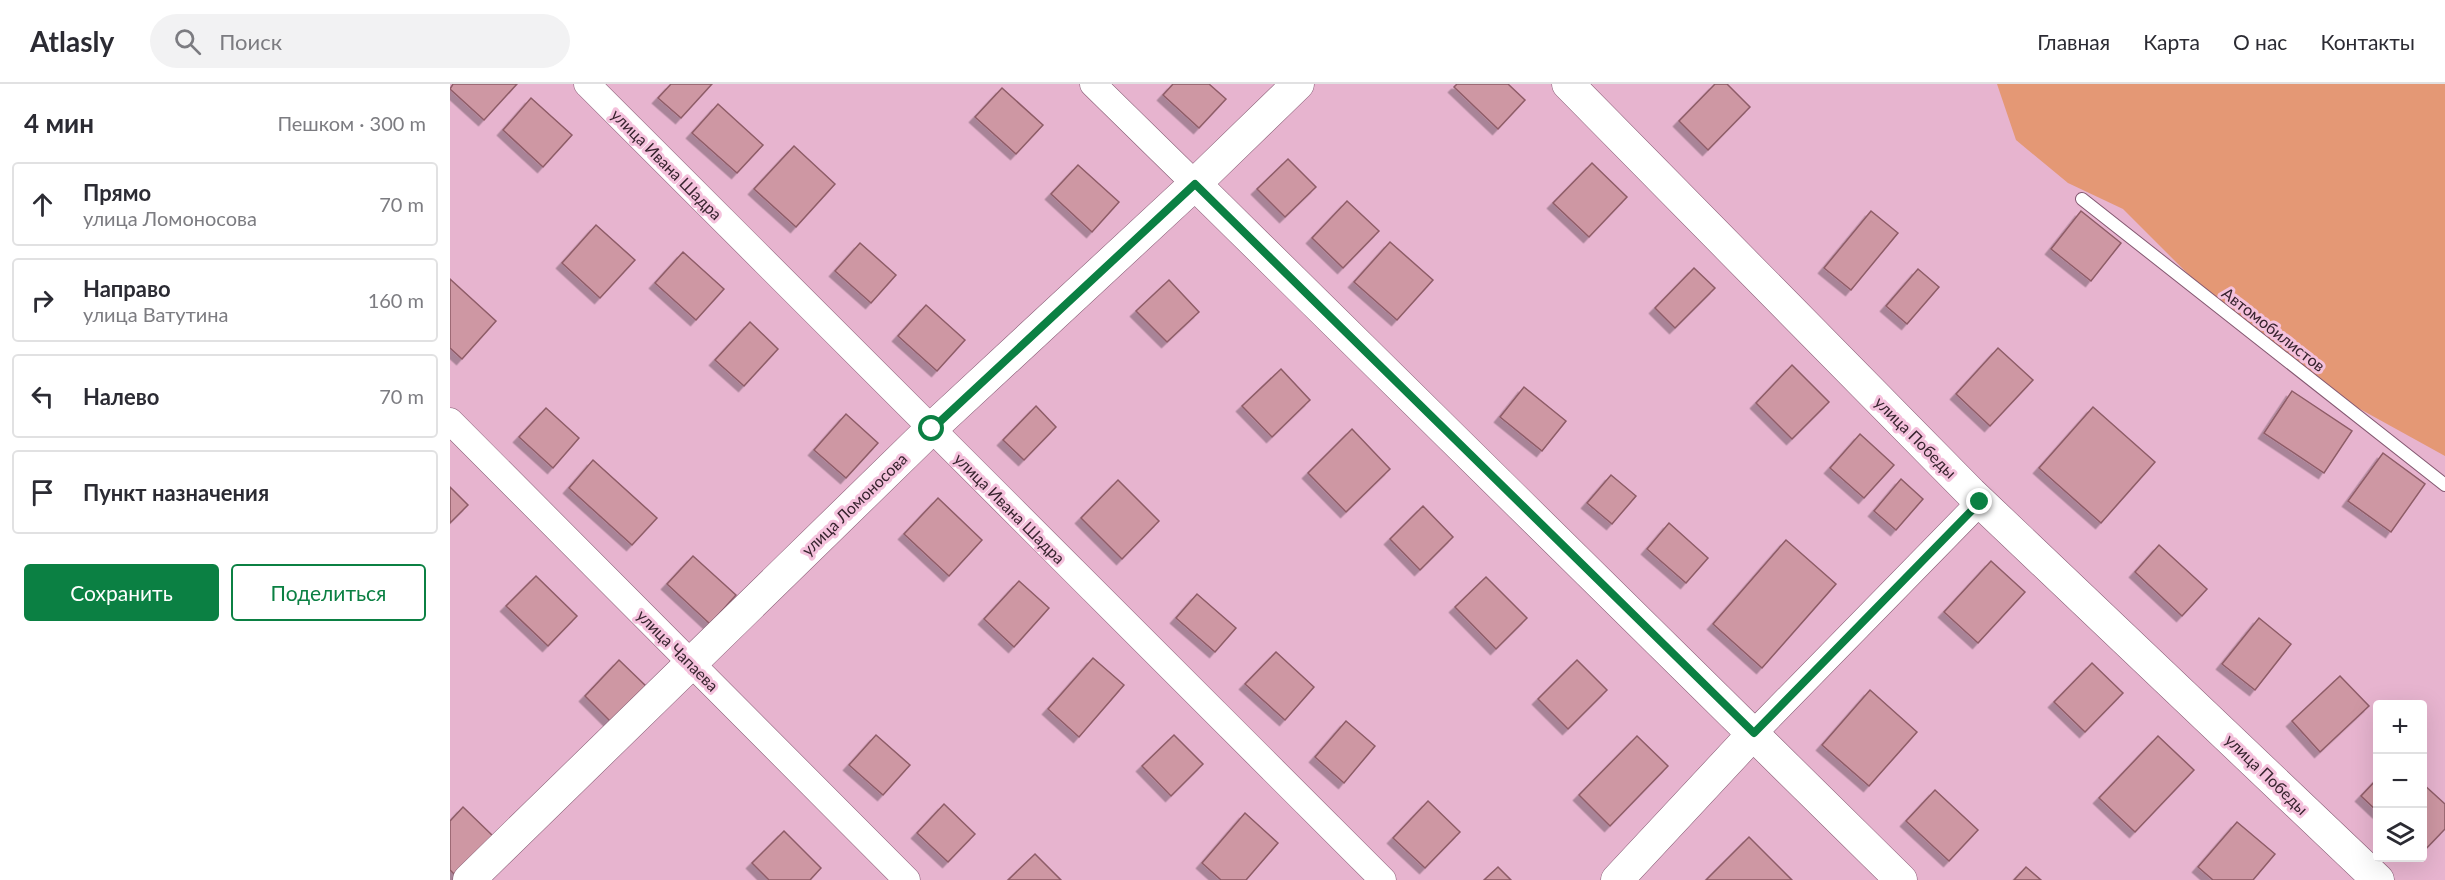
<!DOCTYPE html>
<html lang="ru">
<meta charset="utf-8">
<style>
body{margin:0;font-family:Lato,sans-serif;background:#f2f2f3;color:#2b2b33}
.controls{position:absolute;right:18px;bottom:18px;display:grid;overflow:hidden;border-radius:6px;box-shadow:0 6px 24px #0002}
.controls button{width:54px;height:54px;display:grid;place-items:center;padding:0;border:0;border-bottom:2px solid #e1e1e2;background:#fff;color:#2b2b33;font:30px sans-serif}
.stop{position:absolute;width:18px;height:18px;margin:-14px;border:4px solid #0b8043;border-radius:50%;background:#fff}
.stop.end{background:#0b8043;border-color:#fff;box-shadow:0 2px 6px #0008}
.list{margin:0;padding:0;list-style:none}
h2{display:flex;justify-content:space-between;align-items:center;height:78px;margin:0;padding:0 24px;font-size:26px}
h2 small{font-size:20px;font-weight:400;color:#7c7c81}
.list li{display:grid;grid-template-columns:39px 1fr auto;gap:18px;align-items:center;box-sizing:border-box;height:84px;margin:0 12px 12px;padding:0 12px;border:2px solid #e1e1e2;border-radius:6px}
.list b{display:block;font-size:22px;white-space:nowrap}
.list p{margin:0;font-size:20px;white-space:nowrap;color:#7c7c81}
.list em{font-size:20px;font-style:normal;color:#7c7c81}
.actions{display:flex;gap:12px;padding:18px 24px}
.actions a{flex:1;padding:14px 0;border:2px solid #0b8043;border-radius:6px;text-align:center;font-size:21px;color:#0b8043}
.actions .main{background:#0b8043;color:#fff}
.icon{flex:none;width:33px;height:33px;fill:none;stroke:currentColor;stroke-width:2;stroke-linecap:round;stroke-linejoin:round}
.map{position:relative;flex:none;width:1995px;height:796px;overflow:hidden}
header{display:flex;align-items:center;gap:36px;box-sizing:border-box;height:84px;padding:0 30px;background:#fff;border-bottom:2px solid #e1e1e2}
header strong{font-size:28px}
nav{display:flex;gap:33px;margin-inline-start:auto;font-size:21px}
.search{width:420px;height:54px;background:#f2f2f3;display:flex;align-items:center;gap:15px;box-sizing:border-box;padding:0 21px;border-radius:33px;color:#7c7c81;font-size:22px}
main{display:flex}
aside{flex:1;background:#fff}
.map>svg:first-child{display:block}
.green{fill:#e49875}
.building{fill:#ce97a3;stroke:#8e5c67;stroke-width:1.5;filter:url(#shadow)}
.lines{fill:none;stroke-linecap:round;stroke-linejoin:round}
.service-casing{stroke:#845871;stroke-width:14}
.minor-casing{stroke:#845871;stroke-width:27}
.tertiary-casing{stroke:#845871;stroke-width:33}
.service{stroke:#fff;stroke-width:12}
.minor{stroke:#fff;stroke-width:26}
.tertiary{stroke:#fff;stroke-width:32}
.route{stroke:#0b8043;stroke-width:8}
.labels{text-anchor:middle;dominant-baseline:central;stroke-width:6;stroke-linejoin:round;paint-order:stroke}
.street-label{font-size:16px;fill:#37232e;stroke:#f4c1dc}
</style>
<header>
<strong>Atlasly</strong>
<div class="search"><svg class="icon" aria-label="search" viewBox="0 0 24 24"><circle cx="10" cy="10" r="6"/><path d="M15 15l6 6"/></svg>Поиск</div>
<nav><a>Главная</a><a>Карта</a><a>О нас</a><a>Контакты</a></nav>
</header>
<main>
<aside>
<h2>4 мин<small>Пешком · 300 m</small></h2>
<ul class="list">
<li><svg class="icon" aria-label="ahead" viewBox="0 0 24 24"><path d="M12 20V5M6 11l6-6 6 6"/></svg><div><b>Прямо</b><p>улица Ломоносова</p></div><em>70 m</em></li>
<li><svg class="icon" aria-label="right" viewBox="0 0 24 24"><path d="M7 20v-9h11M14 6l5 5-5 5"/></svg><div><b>Направо</b><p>улица Ватутина</p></div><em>160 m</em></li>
<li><svg class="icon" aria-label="left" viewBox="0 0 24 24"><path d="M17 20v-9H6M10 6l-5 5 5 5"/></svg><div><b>Налево</b></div><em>70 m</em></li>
<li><svg class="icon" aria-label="arrive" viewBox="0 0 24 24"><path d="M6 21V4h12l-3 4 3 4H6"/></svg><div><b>Пункт назначения</b></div></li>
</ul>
<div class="actions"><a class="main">Сохранить</a><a>Поделиться</a></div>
</aside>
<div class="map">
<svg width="1995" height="796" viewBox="0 0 1995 796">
<defs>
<filter id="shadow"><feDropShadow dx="-5.5" dy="5.5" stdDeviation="0" flood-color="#0004"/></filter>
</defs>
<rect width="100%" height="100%" fill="#e7b4cf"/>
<path class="green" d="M1547,0H1995V372L1890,314L1748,200L1673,125L1618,99L1566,56Z"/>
<g class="building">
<path d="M3,0H67L34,36L0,5Z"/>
<path d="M221,0H262L231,34L208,14Z"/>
<path d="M723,0H759L776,15L749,44L713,11Z"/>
<path d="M1007,0H1058L1075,16L1048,45L1004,3Z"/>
<path d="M1265,0H1277L1300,23L1258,66L1229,37Z"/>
<path d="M552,4L593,41L566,70L525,33Z"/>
<path d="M81,14L122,51L93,83L53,46Z"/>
<path d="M268,20L313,61L287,89L242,49Z"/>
<path d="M344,62L385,100L346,143L304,105Z"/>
<path d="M838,75L866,103L835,133L807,105Z"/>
<path d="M1142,79L1177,113L1139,153L1103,119Z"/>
<path d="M628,81L669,118L642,148L601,110Z"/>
<path d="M897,117L929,147L893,184L862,154Z"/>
<path d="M1421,127L1448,149L1401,206L1374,184Z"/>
<path d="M1631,127L1671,159L1641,197L1601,165Z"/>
<path d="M146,141L185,176L150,214L112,179Z"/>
<path d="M940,158L983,196L947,236L904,198Z"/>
<path d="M410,159L446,191L421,219L385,187Z"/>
<path d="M233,168L274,205L246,236L205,199Z"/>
<path d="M1244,184L1265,204L1225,244L1205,224Z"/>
<path d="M1468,185L1489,203L1457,240L1436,222Z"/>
<path d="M0,195L46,237L12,275L0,264Z"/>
<path d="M719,196L749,228L717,258L686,227Z"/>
<path d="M476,221L515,256L487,287L448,252Z"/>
<path d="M300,238L328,265L294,302L265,276Z"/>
<path d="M1548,264L1583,296L1540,342L1506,310Z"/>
<path d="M1342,281L1379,318L1342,355L1306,319Z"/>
<path d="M831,285L860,316L822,353L792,322Z"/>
<path d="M1074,303L1116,337L1092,367L1050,333Z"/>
<path d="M1842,307L1902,347L1874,389L1814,349Z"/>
<path d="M586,322L606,343L574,376L553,356Z"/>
<path d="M1643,323L1705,378L1651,439L1589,384Z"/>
<path d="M96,324L129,354L103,384L69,353Z"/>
<path d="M396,330L428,359L396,394L364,366Z"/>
<path d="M902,345L940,385L896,428L858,389Z"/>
<path d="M1410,350L1444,381L1414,414L1380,384Z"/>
<path d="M1933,369L1975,400L1941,448L1898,417Z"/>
<path d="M143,376L207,434L182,461L119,404Z"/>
<path d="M1161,391L1186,412L1162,440L1137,419Z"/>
<path d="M1451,395L1473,415L1446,446L1424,427Z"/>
<path d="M668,396L709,437L672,475L631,434Z"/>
<path d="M0,403L18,421L0,439Z"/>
<path d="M488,414L532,456L499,492L454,450Z"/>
<path d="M973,422L1003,453L970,486L940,455Z"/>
<path d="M1219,439L1258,474L1236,499L1197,465Z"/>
<path d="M1336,456L1386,500L1312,584L1263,540Z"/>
<path d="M1709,461L1757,505L1732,532L1685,488Z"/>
<path d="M243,472L286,511L260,540L217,500Z"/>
<path d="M1541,477L1575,508L1528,559L1494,528Z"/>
<path d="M86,492L127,532L98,562L56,522Z"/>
<path d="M1036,493L1077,534L1046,565L1005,523Z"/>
<path d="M569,497L599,524L564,563L534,535Z"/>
<path d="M747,510L786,544L765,568L726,534Z"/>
<path d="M1809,534L1841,560L1805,606L1772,580Z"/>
<path d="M826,568L864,603L835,636L795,600Z"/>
<path d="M643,574L674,601L629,653L598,625Z"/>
<path d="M169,576L197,603L162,639L135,612Z"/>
<path d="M1127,576L1157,606L1118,645L1088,615Z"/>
<path d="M1642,579L1673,609L1635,648L1604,618Z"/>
<path d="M1890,592L1919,622L1870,668L1842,637Z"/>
<path d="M1420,606L1467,648L1419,702L1372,661Z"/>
<path d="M896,637L925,662L894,699L865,673Z"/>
<path d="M426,651L460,681L433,711L399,681Z"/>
<path d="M724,651L753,680L721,712L692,682Z"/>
<path d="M1187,652L1218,682L1160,742L1129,711Z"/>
<path d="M1708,652L1744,686L1685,748L1649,714Z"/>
<path d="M1928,694V728L1911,712Z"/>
<path d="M1972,699L1995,720V745L1972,769Z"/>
<path d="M1485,706L1528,746L1499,777L1456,737Z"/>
<path d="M978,717L1010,748L975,784L943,754Z"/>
<path d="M494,720L525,750L498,778L467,749Z"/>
<path d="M13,723L44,753L6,792L0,786V737Z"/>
<path d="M795,729L828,759L796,796H771L752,779Z"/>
<path d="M1787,738L1825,770L1803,796H1763L1748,783Z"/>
<path d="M334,747L371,784L360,796H319L302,779Z"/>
<path d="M1299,753L1342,796H1256Z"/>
<path d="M585,770L611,796H558Z"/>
<path d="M1048,783L1061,796H1034Z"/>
<path d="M1576,783L1591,796H1564Z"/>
</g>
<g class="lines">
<defs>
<path id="service" d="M1632,115L1995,401"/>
<g id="minor">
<path d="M137,0L933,796"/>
<path d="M643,0L745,100"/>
<path d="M0,337L457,796"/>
<path d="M1304,649L1530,418"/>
</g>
<g id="tertiary">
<path d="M1118,0L1521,409L1928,796"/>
<path d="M745,100L1451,796"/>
<path d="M19,796L481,345L745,100L848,0"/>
<path d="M1167,796L1304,649"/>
</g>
</defs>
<use href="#service" class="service-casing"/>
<use href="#minor" class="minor-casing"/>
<use href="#tertiary" class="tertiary-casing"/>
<use href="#service" class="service"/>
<use href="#minor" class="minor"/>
<use href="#tertiary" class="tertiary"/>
</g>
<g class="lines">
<path class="route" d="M482,345L745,100L1304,649L1530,418"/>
</g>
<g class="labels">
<g class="street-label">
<text transform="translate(217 80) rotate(45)">улица Ивана Шадра</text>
<text transform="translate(1824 245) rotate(38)">Автомобилистов</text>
<text transform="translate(1466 353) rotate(45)">улица Победы</text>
<text transform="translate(404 420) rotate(-44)">улица Ломоносова</text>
<text transform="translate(560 424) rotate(45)">улица Ивана Шадра</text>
<text transform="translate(228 566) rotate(45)">улица Чапаева</text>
<text transform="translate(1817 690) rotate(44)">улица Победы</text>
</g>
</g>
</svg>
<div class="controls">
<button>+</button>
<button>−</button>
<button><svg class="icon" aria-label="layers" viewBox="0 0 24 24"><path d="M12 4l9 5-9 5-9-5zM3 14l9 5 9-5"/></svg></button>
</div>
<div class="stop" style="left:482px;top:345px"></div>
<div class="stop end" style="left:1530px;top:418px"></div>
</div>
</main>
